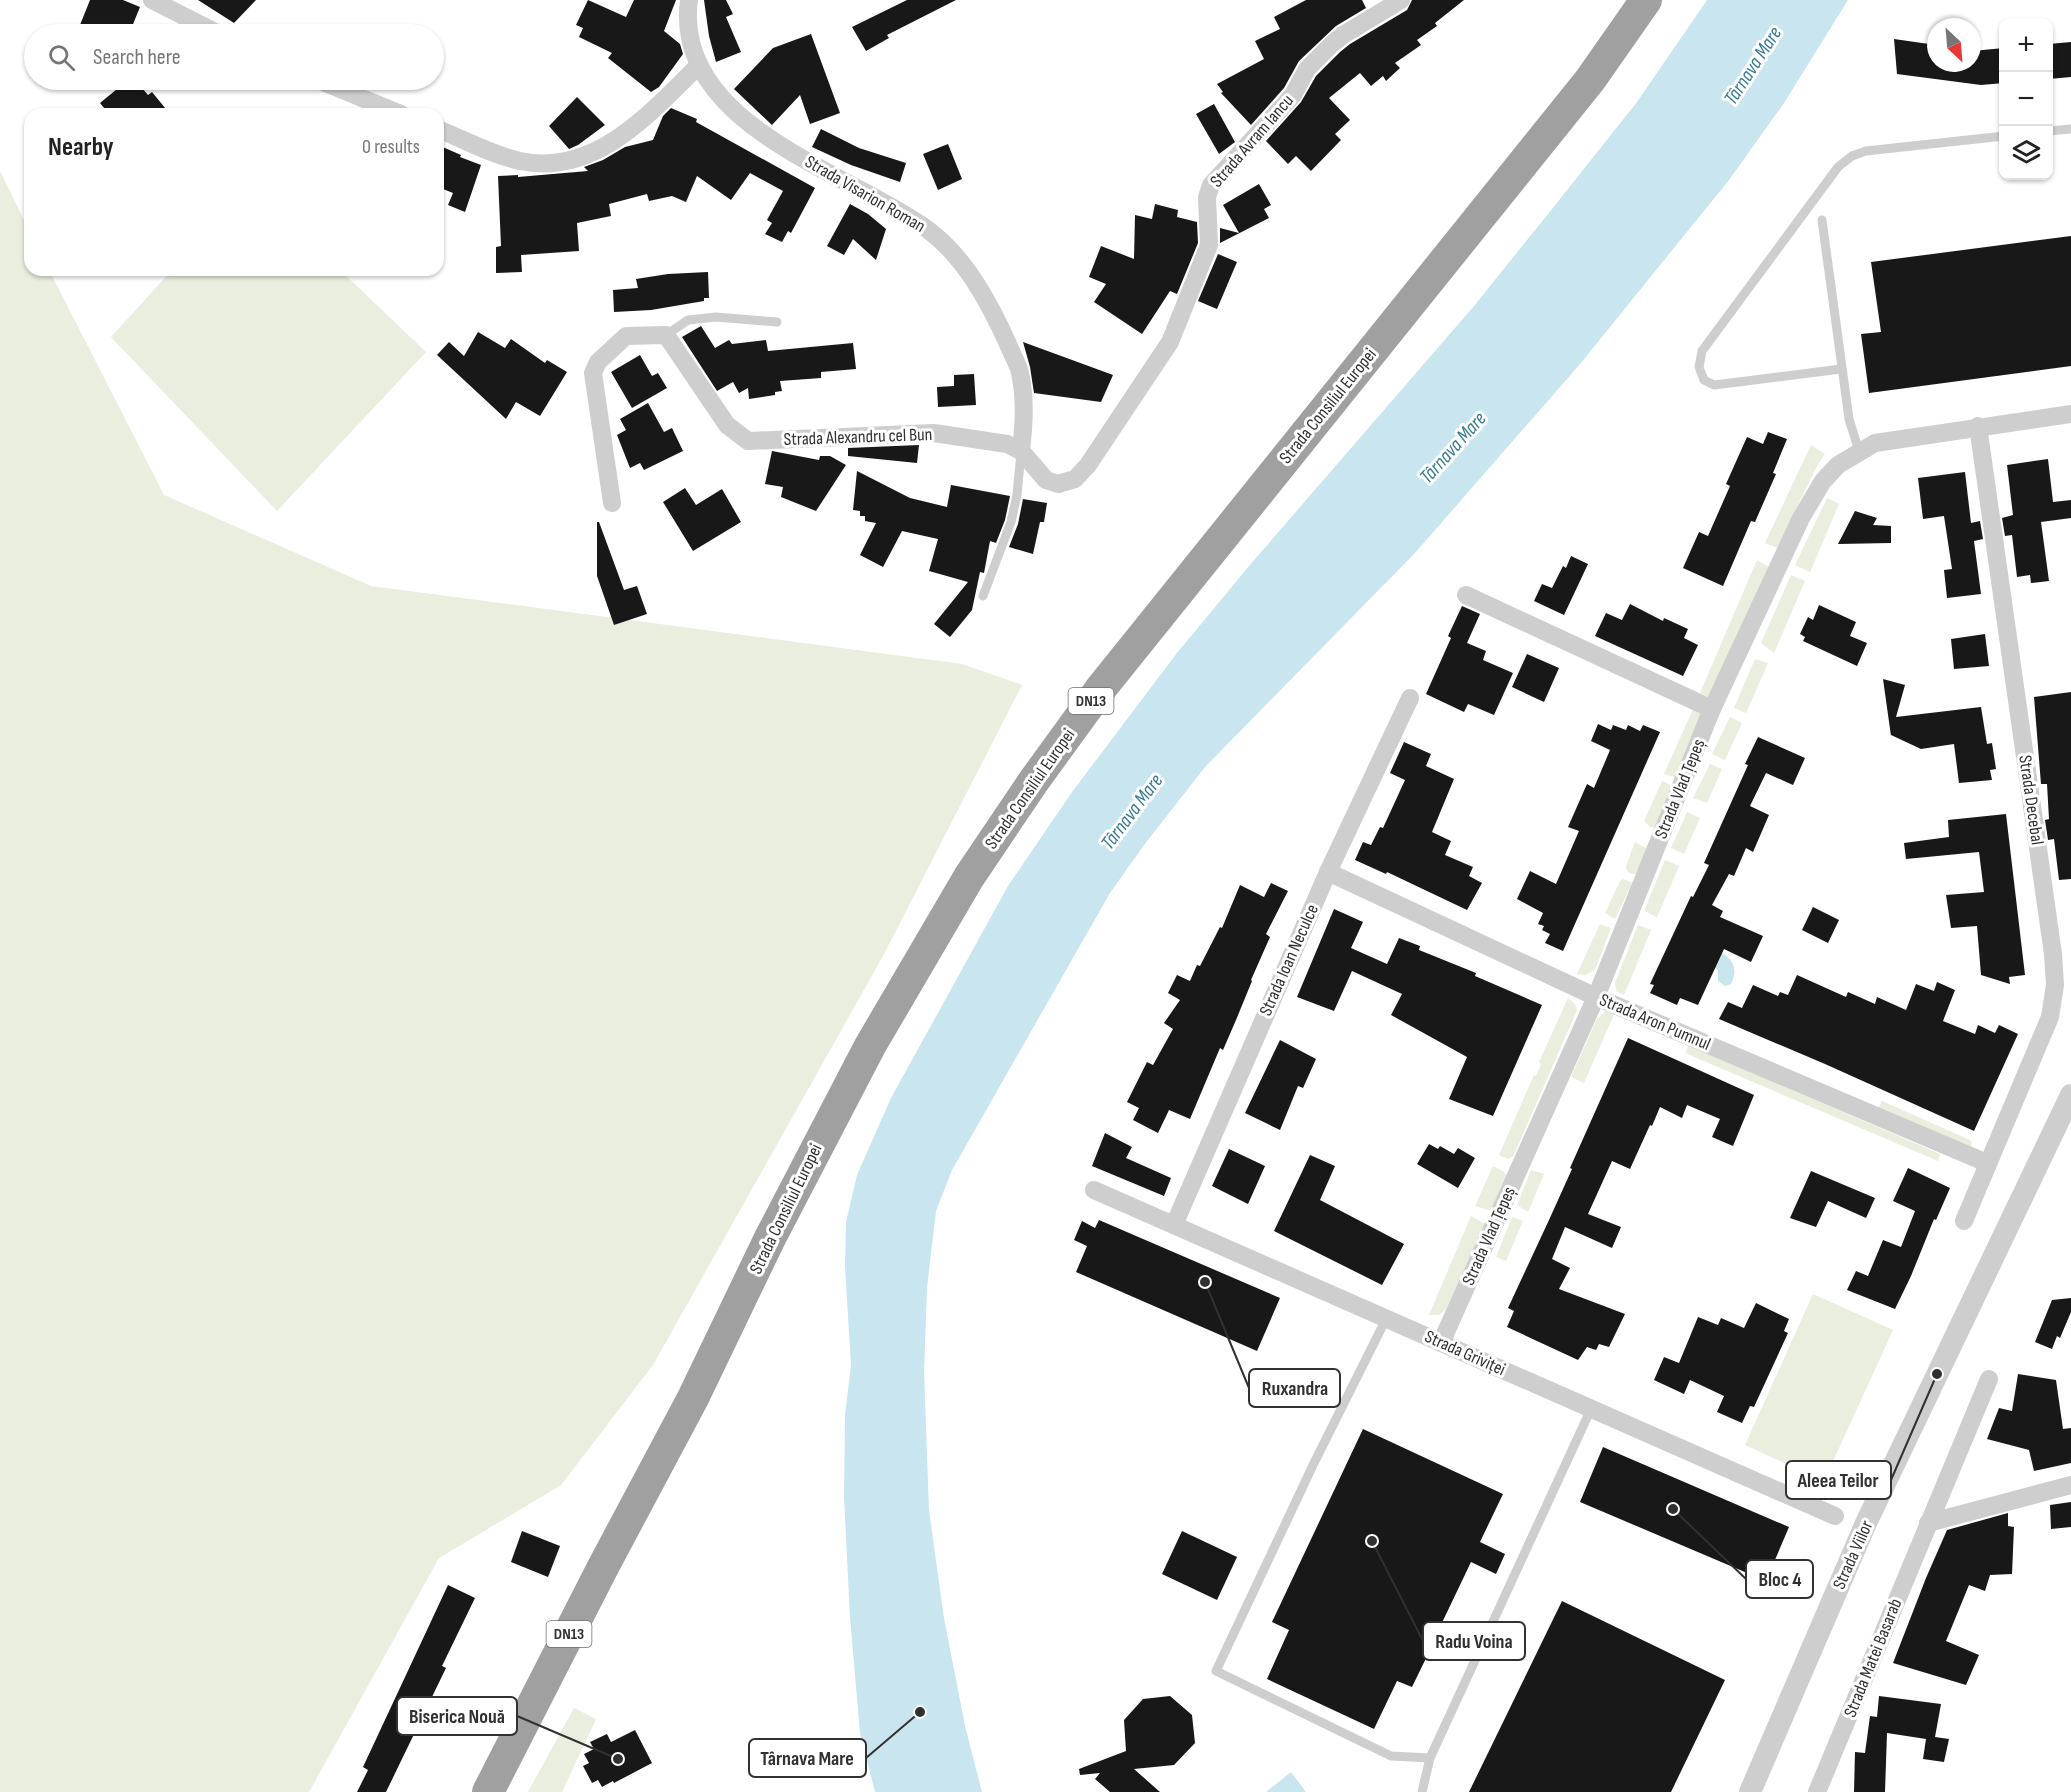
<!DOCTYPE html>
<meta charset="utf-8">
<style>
body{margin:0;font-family:"Sofia Sans Condensed",sans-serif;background:#f6f6f6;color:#222}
.controls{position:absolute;right:18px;top:18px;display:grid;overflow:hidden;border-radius:12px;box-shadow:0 2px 4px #0004}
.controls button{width:54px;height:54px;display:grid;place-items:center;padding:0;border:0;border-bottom:2px solid #e0e0e0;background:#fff;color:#222;font:30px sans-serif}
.compass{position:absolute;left:1927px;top:18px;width:54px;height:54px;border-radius:50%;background:#fff;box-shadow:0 2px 4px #0004;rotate:154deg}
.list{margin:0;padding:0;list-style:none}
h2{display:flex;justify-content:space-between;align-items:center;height:78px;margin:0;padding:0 24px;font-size:26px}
h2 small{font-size:20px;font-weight:400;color:#767676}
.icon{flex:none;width:33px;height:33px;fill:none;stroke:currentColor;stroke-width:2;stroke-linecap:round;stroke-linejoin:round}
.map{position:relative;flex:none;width:2071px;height:1792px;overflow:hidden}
.search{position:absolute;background:#fff;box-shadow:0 2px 4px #0004;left:24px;top:24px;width:420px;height:66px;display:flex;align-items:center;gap:15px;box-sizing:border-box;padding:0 21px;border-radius:33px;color:#767676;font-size:22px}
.panel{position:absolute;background:#fff;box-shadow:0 2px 4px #0004;left:24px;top:108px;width:420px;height:168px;border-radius:18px}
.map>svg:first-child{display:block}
.green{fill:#e9eede}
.water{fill:#c9e5ef}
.building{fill:#181818}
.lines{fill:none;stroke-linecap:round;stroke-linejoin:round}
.service{stroke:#cecece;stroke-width:9}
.minor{stroke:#cecece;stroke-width:18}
.tertiary{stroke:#cecece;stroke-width:22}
.trunk{stroke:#a0a0a0;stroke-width:32}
.labels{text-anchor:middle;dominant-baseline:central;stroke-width:6;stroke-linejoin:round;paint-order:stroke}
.shield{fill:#fff;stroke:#6f6f6f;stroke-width:1.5}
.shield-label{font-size:16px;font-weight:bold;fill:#313131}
.street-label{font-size:18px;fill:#313131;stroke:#fff}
.water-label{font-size:20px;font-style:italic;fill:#367a92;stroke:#fff}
.leader{fill:none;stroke:#313131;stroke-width:2}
.callout-dot{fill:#313131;stroke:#fff;stroke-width:2}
.callout{fill:#fff;stroke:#313131;stroke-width:2}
.callout-label{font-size:20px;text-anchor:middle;font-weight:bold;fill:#313131}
</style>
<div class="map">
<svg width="2071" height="1792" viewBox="0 0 2071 1792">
<rect width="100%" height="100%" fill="#fff"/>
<g class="green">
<path d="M0,171L30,232V270H49L164,495L371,586L962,664L1022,685L883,956L653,1365L561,1485L439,1558L309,1792H0Z"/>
<path d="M172,270H340L426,352L277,511L111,337Z"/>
<path d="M1811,445L1825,454L1818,464L1777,548L1765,543Z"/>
<path d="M1827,498L1839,504L1810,572L1795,565Z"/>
<path d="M1757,560L1769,567L1709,697L1700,693Z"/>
<path d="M1791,575L1805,581L1774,653L1761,643Z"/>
<path d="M1755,659L1768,663L1746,713L1734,708Z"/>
<path d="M1694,707L1705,713L1678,778L1664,774Z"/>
<path d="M1730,717L1742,723L1725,760L1712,754Z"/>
<path d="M1710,764L1722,769L1707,803L1693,798Z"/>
<path d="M1662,781L1675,787L1657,828L1650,827L1644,821Z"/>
<path d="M1687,812L1700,818L1684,854L1671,848Z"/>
<path d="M1635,842L1647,849L1636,874H1631L1627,871L1626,866Z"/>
<path d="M1665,860L1679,866L1657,917L1644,911Z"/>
<path d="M1623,879L1631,882L1632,884L1615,919L1605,913L1620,881Z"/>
<path d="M1600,924L1611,928L1595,970L1585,975L1577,974Z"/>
<path d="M1638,925L1651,930L1624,995L1616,991L1615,983Z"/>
<path d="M1568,998L1575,1004L1577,1010L1513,1157L1508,1159L1499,1155L1534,1075L1536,1076L1541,1064L1539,1062Z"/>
<path d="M1607,1010L1614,1014L1584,1083L1571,1077L1597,1019Z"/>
<path d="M1689,1045L1940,1154L1938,1161L1685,1053Z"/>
<path d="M1882,1101L1970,1140L1972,1143L1971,1147L1878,1108Z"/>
<path d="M1493,1166L1503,1171L1506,1175L1491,1211L1475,1206Z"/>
<path d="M1531,1170L1544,1174L1528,1212L1517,1205Z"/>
<path d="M1471,1216L1485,1224L1446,1309L1439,1315H1429Z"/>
<path d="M1512,1217L1523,1221L1506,1261L1496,1257Z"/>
<path d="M1813,1294L1893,1330L1824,1481L1745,1445Z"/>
<path d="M574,1708L596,1719L562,1792H528Z"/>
</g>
<g class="water">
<path d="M1707,0H1848L1784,103L1729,180L1580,364L1415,553L1205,767L1144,845L1110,893L952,1170L936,1211L927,1288L924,1372L929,1510L944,1618L965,1726L982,1792H875L860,1733L850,1617L844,1497L845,1415L851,1365L845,1266L846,1222L857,1175L891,1098L1008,886L1072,792L1177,653L1249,566L1474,306L1552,209L1637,102Z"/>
<path d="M1722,953C1734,960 1738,971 1731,984L1725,986L1718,981V970L1713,966Z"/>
<path d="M1291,1772L1306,1792H1266Z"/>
</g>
<g class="building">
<path d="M90,0H123L140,7L129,34H96L80,25Z"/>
<path d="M198,0H256L234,23Z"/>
<path d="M588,0L626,17L634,0H676L664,31L680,44L683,54L659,87L651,92L608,58L612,53L579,37L583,28L576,25Z"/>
<path d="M704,0H726L733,14L726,17L741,52L716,62L709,36Z"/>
<path d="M907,0H956L887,35L889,38L866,51L852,27Z"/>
<path d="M1306,0H1362L1366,8L1336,26L1299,61L1284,88L1251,125L1221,93L1223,92L1217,84L1264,59L1255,41L1280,29L1274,17Z"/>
<path d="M1412,0H1464L1435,23L1437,26L1417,40L1421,45L1395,63L1400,68L1386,81L1383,76L1371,86L1360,73L1329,98L1350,120L1335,134L1341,140L1311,171L1296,156L1288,164L1266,141L1301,102L1316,76L1340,52L1350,44L1407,10Z"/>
<path d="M811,34L840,113L810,124L800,95L772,125L734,89L773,48Z"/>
<path d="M1894,39L1936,45V63H1972V51L2004,48V83L1981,85L1897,74Z"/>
<path d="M2071,42V77L2049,79V44Z"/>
<path d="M128,80H135L148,95L152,92L170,114H109L100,103Z"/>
<path d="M577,97L605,125L578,145L569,149L549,126Z"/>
<path d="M1214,104L1235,142L1219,154L1196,114Z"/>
<path d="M671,108L697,119L696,122L815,188L791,233L788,231L782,242L765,234L772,223L767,220L783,191L750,173L731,200L697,176L686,202L672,196L649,201L647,194L609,204L611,216L577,223L579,251L521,255L522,272L496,273V247L501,246L498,176L518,175V177L588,171L584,167L603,160L625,147L653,140L663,116Z"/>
<path d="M821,129L859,148L906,163L900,182L851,165L812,147Z"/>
<path d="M948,144L962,179L938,190L923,154Z"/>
<path d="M438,145L461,155L460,157L481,165L465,212L448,205L453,193L438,187Z"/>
<path d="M1259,184L1271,205L1264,209L1269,218L1220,243V228L1239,233L1223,205Z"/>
<path d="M850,204L868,214L886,229L876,260L853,239L844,255L827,246Z"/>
<path d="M1155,204L1178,210L1177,217L1197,222L1198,243L1177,294L1170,291L1142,334L1094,302L1106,284L1089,277L1101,246L1134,259L1135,215L1152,219Z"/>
<path d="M2071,236V366L1869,393L1861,334L1881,332L1871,262Z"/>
<path d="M1218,254L1237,262L1217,309L1198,301Z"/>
<path d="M708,272L709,298H704V301L651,310L614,312L613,290L638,288L636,279L668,274Z"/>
<path d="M701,326L715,348L729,340L732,344L766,340L768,351L853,343L856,369L821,372V378L780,381L782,391L775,392V395L749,399L748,388L739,393L733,382L717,391L682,337Z"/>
<path d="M478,332L505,348L511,339L545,363L547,360L567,372L540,416L516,402L506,419L437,355L449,342L464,356Z"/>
<path d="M1023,342L1113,375L1101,402L1034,393L1030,367Z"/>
<path d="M640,355L652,376L658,373L667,388L632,408L611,372Z"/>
<path d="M974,374L976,405L938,407L937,387L954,386V375Z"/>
<path d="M648,403L664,432L672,428L683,451L644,470L640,463L630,468L617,435L626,430L620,419Z"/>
<path d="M1768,432L1787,439L1773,473L1776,474L1755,522L1751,521L1723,586L1683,568L1699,532L1708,536L1730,486L1726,484L1747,437L1763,444Z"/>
<path d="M919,445L917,463L848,456V448Z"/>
<path d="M772,451L819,460L820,456H830L846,465L816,511L781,497L783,487L765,484Z"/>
<path d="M2048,459L2053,502L2071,500V518L2041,522L2049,581L2031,583L2030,575L2017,577L2012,535L2005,536L2002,518L2013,515L2007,465Z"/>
<path d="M857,471L910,498L947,507L951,485L1010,496L1005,520L996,543L990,541L984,573L980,572L972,610L950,637L934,624L968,582L929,571L938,539L902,531L883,567L860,555L876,523L865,521V516H860V511L853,510Z"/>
<path d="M1965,472L1971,523L1980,521L1983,539L1974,541L1981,594L1947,598L1944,570L1952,569L1944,516L1923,519L1918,478Z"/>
<path d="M685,488L696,505L722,489L741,522L693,551L663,502Z"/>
<path d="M1023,499L1047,503L1044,522H1040L1033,554L1009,547L1018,524Z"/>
<path d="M1855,511L1877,518L1873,525L1891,526V543L1838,544Z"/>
<path d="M597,522H599L624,590L637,586L647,614L614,625L597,576Z"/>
<path d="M1571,556L1588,564L1564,615L1534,601L1542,584L1552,588L1563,566L1566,568Z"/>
<path d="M1630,604L1663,621L1664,618L1688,629L1684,638L1698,645L1683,676L1595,636L1606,613L1622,620Z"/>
<path d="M1819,605L1856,622L1850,636L1867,643L1857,666L1803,641L1805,637L1800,634L1808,617L1813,620Z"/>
<path d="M1462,606L1480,614L1467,643L1486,651L1483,660L1513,673L1494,715L1468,704L1464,712L1426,694L1451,638L1448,636Z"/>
<path d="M1985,634L1989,666L1954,669L1951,639Z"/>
<path d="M1527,654L1559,668L1544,702L1512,687Z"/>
<path d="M1883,679L1905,685L1896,717L1981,707L1987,744L1992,743L1996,769L1990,770L1992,780L1959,783L1954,744L1921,749L1891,735V736Z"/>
<path d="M2071,692V879L2059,880L2054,839L2048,840L2045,820L2049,819L2047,784H2041L2034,697Z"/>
<path d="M1598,724L1611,730L1613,725L1626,730L1628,725L1640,731L1643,725L1660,732L1563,951L1545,943L1550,934L1542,930L1544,926L1538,924L1543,913L1517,899L1530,871L1556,884L1579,831L1568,827L1587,784L1594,788L1610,750L1591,741Z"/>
<path d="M1758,737L1805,758L1793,785L1766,773L1750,806L1769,815L1753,852L1746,848L1734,876L1729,874L1712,905L1723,911L1720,917L1763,936L1751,962L1724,949L1698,1005L1680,998L1677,1005L1650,993L1654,985L1650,984L1691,896L1693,897L1709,865L1704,863L1748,765L1745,764Z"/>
<path d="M1404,742L1431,754L1426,766L1454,779L1432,832L1451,841L1445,855L1473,867L1469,876L1482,883L1467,910L1387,872L1386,874L1355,860L1363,842L1371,845L1380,827L1383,828L1405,780L1390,773Z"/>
<path d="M2006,814L2025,975L2009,977L2010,984L1981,975L1977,926L1951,928L1946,895L1984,892L1979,852L1906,859L1904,843L1949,837L1948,820Z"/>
<path d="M1271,883L1288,891L1266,934L1270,937L1251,980L1252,981L1236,1020L1223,1050L1220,1048L1190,1119L1169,1110L1158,1133L1133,1120L1139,1108L1127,1102L1147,1062L1153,1065L1173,1029L1164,1023L1180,1000L1168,993L1177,975L1190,981L1197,965L1200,966L1220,927L1222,928L1240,885L1264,897Z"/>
<path d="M1813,907L1839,920L1828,943L1802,930Z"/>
<path d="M1334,909L1363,922L1351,948L1387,964L1399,938L1420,946L1419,950L1476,973L1475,976L1542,1005L1493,1116L1449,1099L1467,1057L1391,1015L1402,994L1352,971L1334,1011L1297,997Z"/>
<path d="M1797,975L1846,997L1848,992L1875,1004L1877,997L1906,1010L1916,984L1934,991L1937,982L1955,990L1943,1021L1975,1034L1978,1025L1995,1033L1999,1025L2018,1034L1974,1131L1825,1064L1719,1019L1728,1002L1742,1008L1753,985L1778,996L1780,992L1788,995Z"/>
<path d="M1628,1038L1754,1095L1733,1146L1712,1137L1720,1119L1687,1105L1682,1118L1660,1107L1652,1126L1650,1125L1630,1169L1612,1161L1588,1214L1621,1227L1612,1248L1565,1227L1552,1259L1570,1268L1559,1289L1625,1314L1609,1347L1599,1344L1596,1350L1587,1347L1578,1360L1507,1327L1514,1311L1508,1308L1549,1220L1572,1169L1570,1168Z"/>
<path d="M1280,1040L1316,1059L1303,1088L1298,1086L1280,1130L1245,1113Z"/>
<path d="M1105,1133L1132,1147L1126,1158L1171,1178L1164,1196L1092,1166Z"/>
<path d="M1429,1144L1438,1149L1440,1146L1454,1154L1458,1148L1475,1158L1458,1188L1417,1164Z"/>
<path d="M1229,1149L1265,1166L1248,1204L1212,1186Z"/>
<path d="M1310,1155L1335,1166L1320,1200L1404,1244L1382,1285L1274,1231Z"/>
<path d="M1908,1168L1950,1188L1936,1220L1934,1219L1911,1276L1895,1309L1847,1290L1856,1271L1868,1276L1883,1240L1901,1247L1915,1211L1893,1201Z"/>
<path d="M1811,1171L1875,1198L1866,1218L1828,1201L1816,1227L1790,1218Z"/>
<path d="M1099,1220L1280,1298L1257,1351L1076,1272L1087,1246L1074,1240L1082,1221L1095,1228Z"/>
<path d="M2071,1298V1312L2060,1338L2057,1336L2052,1349L2035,1342L2052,1300Z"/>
<path d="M1756,1303L1789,1319L1784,1331L1788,1333L1754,1407L1750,1406L1742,1423L1717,1412L1724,1396L1690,1380L1684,1394L1654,1380L1664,1357L1679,1363L1698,1317L1718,1325L1721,1318L1744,1328Z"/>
<path d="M2018,1374L2056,1380L2063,1429L2071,1428V1463L2034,1471L2029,1450L1987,1439L1999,1408L2012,1411Z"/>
<path d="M1363,1429L1503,1494L1480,1542L1505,1554L1496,1574L1471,1562L1439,1629L1462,1640L1455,1656L1432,1646L1412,1687L1397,1681L1374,1729L1267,1679L1289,1630L1272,1622Z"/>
<path d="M1603,1447L1789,1527L1766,1581L1580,1502Z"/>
<path d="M2071,1502V1527L2051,1529L2050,1505Z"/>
<path d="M2008,1513V1526L2014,1527L2012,1574L1990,1575L1985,1591L1969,1585L1946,1641L1979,1655L1966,1685L1893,1663L1926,1578L1947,1530Z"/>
<path d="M522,1531L560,1546L548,1577L511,1562Z"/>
<path d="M1182,1531L1237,1557L1217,1600L1162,1574Z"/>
<path d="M448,1585L475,1598L442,1666L446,1668L386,1792H357L368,1770L363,1767Z"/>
<path d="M1562,1601L1725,1680L1671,1792H1469Z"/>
<path d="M1170,1696L1192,1715L1195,1743L1174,1765L1134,1769L1160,1792H1110L1095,1779L1100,1773L1080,1775L1079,1769L1126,1751L1124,1720L1143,1699Z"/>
<path d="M1879,1696L1941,1704L1935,1737L1949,1739L1944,1762L1923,1759L1926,1739L1887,1733L1885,1792H1854L1855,1752L1865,1753L1870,1716L1877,1717Z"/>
<path d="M635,1730L652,1763L614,1783L613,1781L602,1787L598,1780L592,1783L583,1766L589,1763L584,1754L594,1749L590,1742L607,1734L611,1742Z"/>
</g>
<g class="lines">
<g class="service">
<path d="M2048,131L2071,129"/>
<path d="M1822,220L1849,419L1859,451"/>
<path d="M666,335L688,320L716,317L777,322"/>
<path d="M1841,369L1714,385L1704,380L1699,367L1702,351L1838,167L1852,156L1866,151L2004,136"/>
<path d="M983,596L1011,522L1017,495L1021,453"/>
<path d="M1386,1319L1314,1463L1216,1671L1391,1756L1430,1758L1591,1409"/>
<path d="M1422,1792L1430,1758"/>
</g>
<g class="minor">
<path d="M152,0L219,34"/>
<path d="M689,0C672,125 849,172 927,229C965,257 989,302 1008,344C1011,352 1016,361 1019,369C1026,396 1024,424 1021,451"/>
<path d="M318,80L401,114"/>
<path d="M438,129C465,140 492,155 520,161C596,177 651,112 699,65"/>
<path d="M612,503L593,373L598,362L626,336L666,335L727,425L748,441L934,433L1007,444L1021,451L1046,480L1058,484L1075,479L1088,465L1170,342L1209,245L1207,197L1211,185L1293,95L1307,69L1332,44L1343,35L1401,0"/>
<path d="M1466,595L1712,709"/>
<path d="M1328,872L1596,997L1987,1163"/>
<path d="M1094,1190L1835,1516"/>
<path d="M1964,1221L2050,1017L2055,985L2053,954L1978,426"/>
<path d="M1174,1225L1328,872L1410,698"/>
<path d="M1441,1343L1596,997L1712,709L1801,518L1823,481L1838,465L1875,443L2071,414"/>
<path d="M1928,1523L2071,1485"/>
<path d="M1817,1792L1989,1379"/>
</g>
<path class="tertiary" d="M1750,1792L1866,1523L2071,1095"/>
<path class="trunk" d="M488,1792L603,1567L693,1398L770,1238L870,1046L969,877L1033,782L1102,687L1590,80L1646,0"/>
</g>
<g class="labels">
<g class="shield">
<rect x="1068.5" y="688" width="45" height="26" rx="4.5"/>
<rect x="546.5" y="1621" width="45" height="26" rx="4.5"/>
</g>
<g class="shield-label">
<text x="1091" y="701">DN13</text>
<text x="569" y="1634">DN13</text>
</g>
<g class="street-label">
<text transform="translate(1252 141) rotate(-49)">Strada Avram Iancu</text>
<text transform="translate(865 194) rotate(30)">Strada Visarion Roman</text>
<text transform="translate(1328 406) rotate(-51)">Strada Consiliul Europei</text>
<text transform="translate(858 437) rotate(-2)">Strada Alexandru cel Bun</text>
<text transform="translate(1030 789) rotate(-55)">Strada Consiliul Europei</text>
<text transform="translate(1680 789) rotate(-68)">Strada Vlad Țepeș</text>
<text transform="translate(2031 800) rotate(82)">Strada Decebal</text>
<text transform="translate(1289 960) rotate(-66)">Strada Ioan Neculce</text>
<text transform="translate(1655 1022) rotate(23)">Strada Aron Pumnul</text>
<text transform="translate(786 1209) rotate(-64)">Strada Consiliul Europei</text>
<text transform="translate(1489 1236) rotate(-66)">Strada Vlad Țepeș</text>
<text transform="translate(1465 1353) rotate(24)">Strada Griviței</text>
<text transform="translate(1853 1555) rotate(-66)">Strada Viilor</text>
<text transform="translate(1873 1658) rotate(-68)">Strada Matei Basarab</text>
</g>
<g class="water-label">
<text transform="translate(1753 66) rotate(-57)">Târnava Mare</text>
<text transform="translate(1453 448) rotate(-48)">Târnava Mare</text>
<text transform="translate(1132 812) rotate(-53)">Târnava Mare</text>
</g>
</g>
<path class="leader" d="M1205 1282L1249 1388M1937 1374L1891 1480M1673 1509L1746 1579M1372 1541L1423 1641M618 1759L517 1716M920 1712L866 1758"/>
<g class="callout-dot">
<circle cx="1205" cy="1282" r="6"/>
<circle cx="1937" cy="1374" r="6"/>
<circle cx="1673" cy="1509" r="6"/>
<circle cx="1372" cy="1541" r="6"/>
<circle cx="618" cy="1759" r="6"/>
<circle cx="920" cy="1712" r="6"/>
</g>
<g class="callout">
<rect x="1249" y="1369" width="91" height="38" rx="6"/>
<rect x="1786" y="1461" width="105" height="38" rx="6"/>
<rect x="1746" y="1560" width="67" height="38" rx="6"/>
<rect x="1423" y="1622" width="102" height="38" rx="6"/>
<rect x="397" y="1697" width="120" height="38" rx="6"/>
<rect x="749" y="1739" width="117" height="38" rx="6"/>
</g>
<g class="callout-label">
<text x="1295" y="1395">Ruxandra</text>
<text x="1838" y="1487">Aleea Teilor</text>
<text x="1780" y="1586">Bloc 4</text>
<text x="1474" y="1648">Radu Voina</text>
<text x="457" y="1723">Biserica Nouă</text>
<text x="807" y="1765">Târnava Mare</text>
</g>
</svg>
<div class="controls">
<button>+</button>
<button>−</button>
<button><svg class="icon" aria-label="layers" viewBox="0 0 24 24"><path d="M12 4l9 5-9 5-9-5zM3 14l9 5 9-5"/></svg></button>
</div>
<svg class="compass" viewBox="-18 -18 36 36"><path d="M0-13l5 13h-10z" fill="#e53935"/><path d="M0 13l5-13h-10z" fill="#767676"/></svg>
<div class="search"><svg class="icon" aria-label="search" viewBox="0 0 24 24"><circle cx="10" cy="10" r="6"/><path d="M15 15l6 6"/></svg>Search here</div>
<section class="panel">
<h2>Nearby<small>0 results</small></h2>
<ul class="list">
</ul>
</section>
</div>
